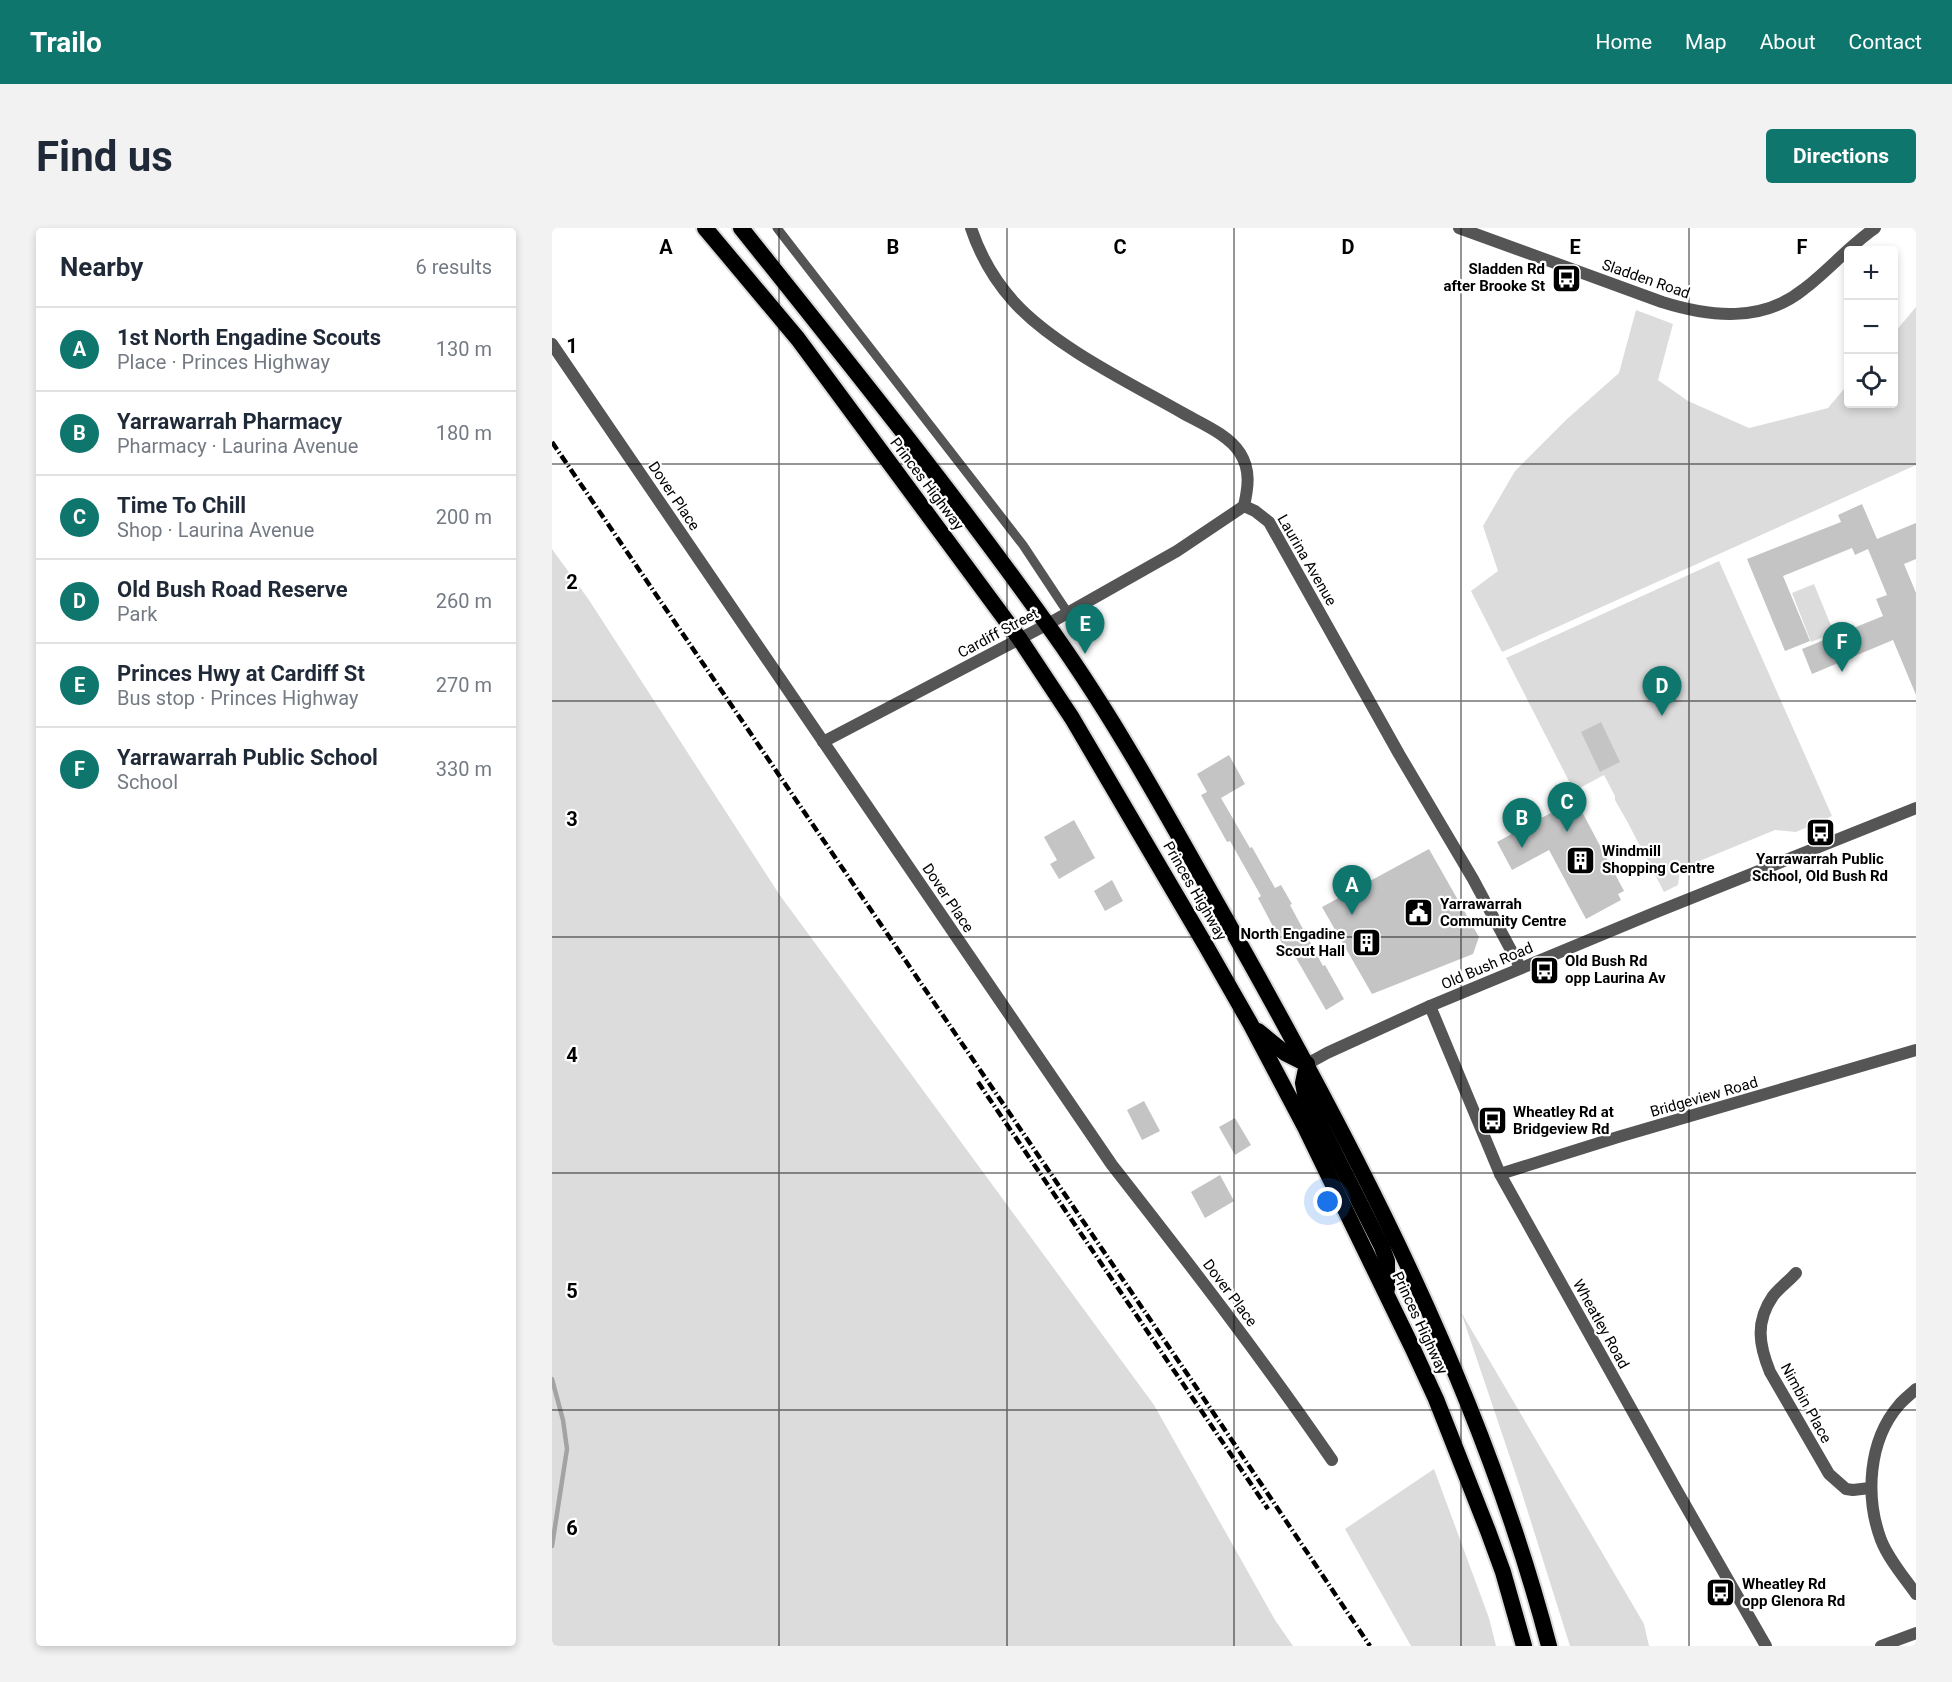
<!DOCTYPE html>
<meta charset="utf-8">
<style>
body{margin:0;font-family:Roboto,sans-serif;background:#f2f2f3;color:#1f2937}
.controls{position:absolute;right:18px;top:18px;display:grid;overflow:hidden;border-radius:6px;box-shadow:0 3px 9px #0003}
.controls button{width:54px;height:54px;display:grid;place-items:center;padding:0;border:0;border-bottom:2px solid #e0e1e3;background:#fff;color:#1f2937;font:30px sans-serif}
.you{position:absolute;left:776px;top:974px;width:21px;height:21px;margin:-15px;border:4px solid #fff;border-radius:50%;background:#1a73e8;box-shadow:0 0 0 9px #1a73e833}
.badge{display:grid;place-items:center;width:39px;height:39px;border-radius:50%;background:#0f766e;color:#fff;font-size:20px;font-weight:700}
.pin{position:absolute;translate:-50% -50px;filter:drop-shadow(0 2px 3px #0008)}
.pin::after{content:'';position:absolute;top:32px;width:21px;height:18px;background:inherit;clip-path:polygon(0 0,100% 0,50% 100%)}
.list{margin:0;padding:0;list-style:none}
h2{display:flex;justify-content:space-between;align-items:center;height:78px;margin:0;padding:0 24px;font-size:26px}
h2 small{font-size:20px;font-weight:400;color:#747a83}
.list li{display:grid;grid-template-columns:39px 1fr auto;gap:18px;align-items:center;box-sizing:border-box;height:84px;padding:0 24px;border-top:2px solid #e0e1e3}
.list b{display:block;font-size:22px;white-space:nowrap}
.list p{margin:0;font-size:20px;white-space:nowrap;color:#747a83}
.list em{font-size:20px;font-style:normal;color:#747a83}
.icon{flex:none;width:33px;height:33px;fill:none;stroke:currentColor;stroke-width:2;stroke-linecap:round;stroke-linejoin:round}
.map{position:relative;flex:none;width:1364px;height:1418px;overflow:hidden;border-radius:6px}
header{display:flex;align-items:center;gap:36px;box-sizing:border-box;height:84px;padding:0 30px;background:#0f766e;color:#fff}
header strong{font-size:28px}
nav{display:flex;gap:33px;margin-inline-start:auto;font-size:21px}
.intro{display:flex;align-items:center;justify-content:space-between;box-sizing:border-box;height:144px;padding:0 36px}
h1{margin:0;font-size:42px}
.button{padding:15px 27px;border-radius:6px;background:#0f766e;color:#fff;font-size:21px;font-weight:700}
main{display:flex;gap:36px;padding:0 36px}
aside{flex:1;background:#fff;border-radius:6px;box-shadow:0 3px 9px #0003}
.map>svg:first-child{display:block}
.green{fill:#dcdcdc}
.lines{fill:none;stroke-linecap:round;stroke-linejoin:round}
.stream{stroke:#a3a3a3;stroke-width:4.5}
.building{fill:#c4c4c4}
.trunk-casing{stroke:#dbdbdb;stroke-width:20}
.service{stroke:#555;stroke-width:9}
.minor{stroke:#555;stroke-width:12}
.tertiary{stroke:#555;stroke-width:12}
.trunk{stroke:#000;stroke-width:16}
.rail{stroke:#000;stroke-width:4.5;stroke-dasharray:9 3 1.5 3;stroke-linecap:butt}
.grid{fill:none;stroke:#000;stroke-width:1.5;stroke-opacity:0.55}
.labels{text-anchor:middle;dominant-baseline:central;stroke-width:4.5;stroke-linejoin:round;paint-order:stroke}
.poi-label{font-size:15px;font-weight:bold;fill:#000;stroke:#fff;text-anchor:start}
.street-label{font-size:15px;fill:#000;stroke:#fff}
.grid-label{font-size:20px;text-anchor:middle;font-weight:bold;fill:#000;stroke:#fff;stroke-width:4.5;stroke-linejoin:round;paint-order:stroke}
</style>
<header>
<strong>Trailo</strong>
<nav><a>Home</a><a>Map</a><a>About</a><a>Contact</a></nav>
</header>
<div class="intro"><h1>Find us</h1><a class="button">Directions</a></div>
<main>
<aside>
<h2>Nearby<small>6 results</small></h2>
<ul class="list">
<li><span class="badge">A</span><div><b>1st North Engadine Scouts</b><p>Place · Princes Highway</p></div><em>130 m</em></li>
<li><span class="badge">B</span><div><b>Yarrawarrah Pharmacy</b><p>Pharmacy · Laurina Avenue</p></div><em>180 m</em></li>
<li><span class="badge">C</span><div><b>Time To Chill</b><p>Shop · Laurina Avenue</p></div><em>200 m</em></li>
<li><span class="badge">D</span><div><b>Old Bush Road Reserve</b><p>Park</p></div><em>260 m</em></li>
<li><span class="badge">E</span><div><b>Princes Hwy at Cardiff St</b><p>Bus stop · Princes Highway</p></div><em>270 m</em></li>
<li><span class="badge">F</span><div><b>Yarrawarrah Public School</b><p>School</p></div><em>330 m</em></li>
</ul>
</aside>
<div class="map">
<svg width="1364" height="1418" viewBox="0 0 1364 1418">
<rect width="100%" height="100%" fill="#fff"/>
<g class="green">
<path d="M1364,79V237L950,424L919,363L946,343L931,298L963,243L1015,191L1067,145L1084,82L1121,96L1106,152L1136,173L1197,200L1276,180L1296,156V176H1342V105Z"/>
<path d="M0,321L37,372L227,666L602,1177L723,1392L741,1418H0Z"/>
<path d="M1167,333L1280,588L1244,604L1223,602L1128,641L1126,657L1112,664L1076,595L1063,572V568L1052,547L1022,563L954,430Z"/>
<path d="M1262,356L1282,405L1259,414L1240,365Z"/>
<path d="M909,1084L1092,1396L1097,1418H1018L969,1262Z"/>
<path d="M882,1241L937,1390L944,1418H859L793,1301Z"/>
</g>
<g class="lines">
<path class="stream" d="M0,1151L11,1192L15,1221L0,1318"/>
</g>
<g class="building">
<path d="M1310,276L1325,311L1364,295V331L1352,336L1364,365V467L1341,412L1260,446L1250,421L1331,388L1324,371L1335,367L1316,321L1303,327L1300,320L1231,348L1258,413L1233,423L1195,331L1289,294L1286,287Z"/>
<path d="M1049,494L1068,534L1048,544L1029,504Z"/>
<path d="M677,527L693,556L669,570L698,620L700,619L723,660L729,657L740,676L738,677L771,738L773,737L792,771L774,782L740,723L739,724L736,719L733,721L706,670L709,668L678,613L675,614L649,567L655,564L645,546Z"/>
<path d="M1028,580L1072,663L1066,666L1069,672L1034,691L997,622L960,642L945,614L1006,581L1010,590Z"/>
<path d="M522,592L543,630L507,651L498,636L505,632L492,609Z"/>
<path d="M877,621L927,709L921,726L820,766L770,679Z"/>
<path d="M560,652L571,673L553,683L542,663Z"/>
<path d="M592,873L608,903L590,912L575,882Z"/>
<path d="M683,890L699,917L683,927L667,899Z"/>
<path d="M668,947L682,973L653,990L639,964Z"/>
</g>
<g class="lines">
<defs>
<g id="trunk">
<path d="M153,0L246,111L467,410L520,490L654,718L698,795L753,899L861,1121L884,1171L936,1303L951,1344L972,1418"/>
<path d="M189,0C292,129 396,258 492,392C562,488 618,593 676,695C806,925 930,1162 997,1418"/>
<path d="M706,803L733,825L755,836"/>
<path d="M755,836L751,855L753,866L830,1019L835,1033V1061"/>
</g>
</defs>
<use href="#trunk" class="trunk-casing"/>
<path class="service" d="M225,0L471,317L516,385"/>
<g class="minor">
<path d="M419,0C428,27 443,53 462,74C502,118 576,154 629,184C648,195 676,206 688,225C699,242 696,260 692,278L703,283L717,294L847,526L921,651L968,739"/>
<path d="M907,0L1110,74C1158,89 1210,95 1252,61C1277,42 1297,18 1323,0"/>
<path d="M0,116L560,937C636,1034 710,1130 780,1232"/>
<path d="M271,514L496,396L625,323L692,278"/>
<path d="M878,778L1102,685L1364,580"/>
<path d="M948,946L1066,909L1364,822"/>
<path d="M1244,1045C1237,1053 1227,1060 1221,1068C1203,1094 1207,1117 1218,1144L1277,1246L1294,1261L1301,1262L1318,1260"/>
<path d="M1364,1161C1359,1166 1352,1171 1347,1177C1316,1213 1313,1269 1329,1312C1337,1332 1352,1349 1364,1366"/>
<path d="M1329,1418L1364,1405"/>
</g>
<path class="tertiary" d="M755,836L775,825L878,778L948,946L1124,1261L1214,1418"/>
<use href="#trunk" class="trunk"/>
<g class="rail">
<path d="M0,214L640,1153L818,1418"/>
<path d="M426,854L716,1281"/>
</g>
</g>
<path class="grid" d="M227,0V1418M455,0V1418M682,0V1418M909,0V1418M1137,0V1418M0,236H1364M0,473H1364M0,709H1364M0,945H1364M0,1182H1364"/>
<defs>
<symbol id="bus-square" viewBox="-11 -11 22 22"><rect x="-9" y="-9" width="18" height="18" rx="4" fill="#000" stroke="#fff"/><path d="M-5-6H5V4H4V6H2V4H-2V6H-4V4H-5ZM-3.5-4V0h7V-4ZM-3.5 1.2v1.5H-2V1.2ZM2 1.2v1.5H3.5V1.2Z" fill="#fff"/></symbol>
<symbol id="building-square" viewBox="-11 -11 22 22"><rect x="-9" y="-9" width="18" height="18" rx="4" fill="#000" stroke="#fff"/><path d="M-4-6H4V6H1V3H-1V6H-4ZM-2.5-4.3h1.7v1.8h-1.7ZM.8-4.3h1.7v1.8H.8ZM-2.5-1h1.7V.8h-1.7ZM.8-1h1.7V.8H.8Z" fill="#fff"/></symbol>
<symbol id="civic-square" viewBox="-11 -11 22 22"><rect x="-9" y="-9" width="18" height="18" rx="4" fill="#000" stroke="#fff"/><path d="M-.6-6.5H3V-4.5H.6V-3L4-1V1h2V6H-6V1h2V-1L-.6-3ZM-1.2 2.5V6h2.4V2.5Z" fill="#fff"/></symbol>
</defs>
<g fill-rule="evenodd">
<use href="#bus-square" x="998" y="34" width="33" height="33"/>
<use href="#bus-square" x="1252" y="588" width="33" height="33"/>
<use href="#building-square" x="1012" y="616" width="33" height="33"/>
<use href="#civic-square" x="850" y="668" width="33" height="33"/>
<use href="#building-square" x="798" y="698" width="33" height="33"/>
<use href="#bus-square" x="976" y="726" width="33" height="33"/>
<use href="#bus-square" x="924" y="876" width="33" height="33"/>
<use href="#bus-square" x="1152" y="1348" width="33" height="33"/>
</g>
<g class="labels">
<g class="poi-label">
<text x="993" y="41" text-anchor="end">Sladden Rd<tspan x="993" dy="17">after Brooke St</tspan></text>
<text x="1050" y="623">Windmill<tspan x="1050" dy="17">Shopping Centre</tspan></text>
<text x="1268" y="631" text-anchor="middle">Yarrawarrah Public<tspan x="1268" dy="17">School, Old Bush Rd</tspan></text>
<text x="888" y="676">Yarrawarrah<tspan x="888" dy="17">Community Centre</tspan></text>
<text x="793" y="706" text-anchor="end">North Engadine<tspan x="793" dy="17">Scout Hall</tspan></text>
<text x="1013" y="733">Old Bush Rd<tspan x="1013" dy="17">opp Laurina Av</tspan></text>
<text x="961" y="884">Wheatley Rd at<tspan x="961" dy="17">Bridgeview Rd</tspan></text>
<text x="1190" y="1356">Wheatley Rd<tspan x="1190" dy="17">opp Glenora Rd</tspan></text>
</g>
<g class="street-label">
<text transform="translate(1094 51) rotate(19)">Sladden Road</text>
<text transform="translate(375 256) rotate(53)">Princes Highway</text>
<text transform="translate(122 268) rotate(56)">Dover Place</text>
<text transform="translate(755 332) rotate(60)">Laurina Avenue</text>
<text transform="translate(446 405) rotate(-28)">Cardiff Street</text>
<text transform="translate(643 663) rotate(60)">Princes Highway</text>
<text transform="translate(396 670) rotate(56)">Dover Place</text>
<text transform="translate(935 738) rotate(-23)">Old Bush Road</text>
<text transform="translate(1152 869) rotate(-16)">Bridgeview Road</text>
<text transform="translate(678 1065) rotate(53)">Dover Place</text>
<text transform="translate(868 1095) rotate(65)">Princes Highway</text>
<text transform="translate(1049 1096) rotate(61)">Wheatley Road</text>
<text transform="translate(1254 1175) rotate(61)">Nimbin Place</text>
</g>
</g>
<g class="grid-label">
<text x="114" y="26">A</text>
<text x="341" y="26">B</text>
<text x="568" y="26">C</text>
<text x="796" y="26">D</text>
<text x="1023" y="26">E</text>
<text x="1250" y="26">F</text>
<text x="20" y="125">1</text>
<text x="20" y="361">2</text>
<text x="20" y="598">3</text>
<text x="20" y="834">4</text>
<text x="20" y="1070">5</text>
<text x="20" y="1307">6</text>
</g>
</svg>
<div class="controls">
<button>+</button>
<button>−</button>
<button><svg class="icon" aria-label="locate" viewBox="0 0 24 24"><circle cx="12" cy="12" r="6"/><path d="M12 2v4M12 18v4M2 12h4M18 12h4"/></svg></button>
</div>
<div class="you"></div>
<div class="pin badge" style="left:800px;top:687px">A</div>
<div class="pin badge" style="left:970px;top:620px">B</div>
<div class="pin badge" style="left:1015px;top:604px">C</div>
<div class="pin badge" style="left:1110px;top:488px">D</div>
<div class="pin badge" style="left:533px;top:426px">E</div>
<div class="pin badge" style="left:1290px;top:444px">F</div>
</div>
</main>
